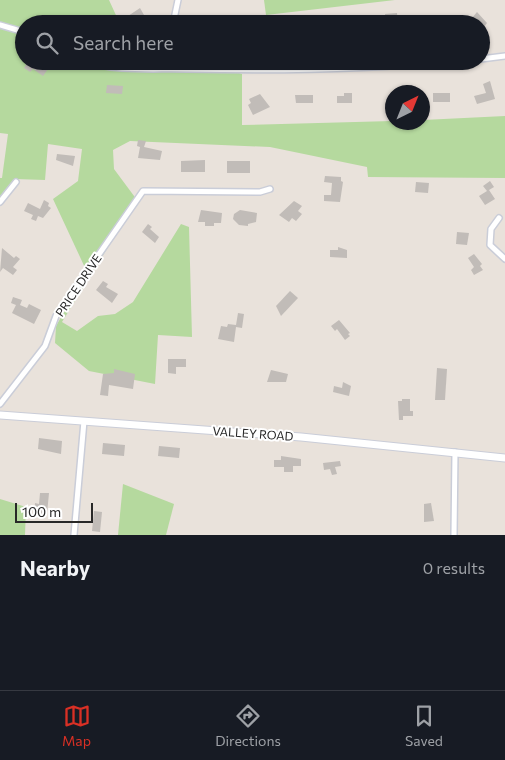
<!DOCTYPE html>
<style>
body{margin:0;font-family:Commissioner,sans-serif;background:#20242c;color:#f1f3f6}
.compass{position:absolute;left:385px;top:85px;width:45px;height:45px;border-radius:50%;background:#171b24;box-shadow:0 1px 4px #0004;rotate:43deg}
.scale{position:absolute;left:15px;bottom:12px;width:78px;box-sizing:border-box;padding-left:5px;border:2px solid #282828;border-top:0;font-size:14px;line-height:18px;white-space:nowrap;color:#282828;-webkit-text-stroke:4px #fff;paint-order:stroke}
.list{margin:0;padding:0;list-style:none}
h2{display:flex;justify-content:space-between;align-items:center;height:65px;margin:0;padding:0 20px;font-size:21px}
h2 small{font-size:16px;font-weight:400;color:#9ea1a6}
.icon{flex:none;width:28px;height:28px;fill:none;stroke:currentColor;stroke-width:2;stroke-linecap:round;stroke-linejoin:round}
.map{position:relative;flex:none;width:505px;height:535px;overflow:hidden}
.search{position:absolute;background:#171b24;box-shadow:0 1px 4px #0004;left:15px;right:15px;top:15px;height:55px;display:flex;align-items:center;gap:12px;box-sizing:border-box;padding:0 18px;border-radius:28px;color:#9ea1a6;font-size:19px}
.sheet{height:155px;background:#171b24}
nav{display:flex;justify-content:space-around;align-items:center;box-sizing:border-box;height:70px;border-top:1px solid #363941;background:#171b24;font-size:14px;color:#9ea1a6}
nav a{display:grid;justify-items:center;gap:2px}
nav .on{color:#d93025}
.map>svg:first-child{display:block}
.green{fill:#b5d99e}
.building{fill:#c1bcb8}
.lines{fill:none;stroke-linecap:round;stroke-linejoin:round}
.street-casing{stroke:#cacdd8;stroke-width:8}
.secondary-casing{stroke:#cacdd8;stroke-width:9}
.street{stroke:#fff;stroke-width:5}
.secondary{stroke:#fff;stroke-width:7}
.labels{text-anchor:middle;dominant-baseline:central;stroke-width:4;stroke-linejoin:round;paint-order:stroke}
.street-label{font-size:12px;fill:#282828;stroke:#fff}
</style>
<div class="map">
<svg width="505" height="535" viewBox="0 0 505 535">
<rect width="100%" height="100%" fill="#e9e2db"/>
<g class="green">
<path d="M0,0H109L120,24H24V61H203L242,74V125L392,121V122H422L423,120L505,116V178L368,177L367,167L270,147L130,141L113,150L114,169L137,200L62,322L77,331L98,316L115,314L133,302L181,224L189,227L192,337L158,335L155,384L89,371L55,343L56,326L87,272L53,199L78,181L82,149L48,144L45,180L15,179L0,197V178H2L8,134L0,133Z"/>
<path d="M264,0H395L266,15Z"/>
<path d="M123,484L174,504L166,535H118Z"/>
<path d="M0,499L26,507L25,535H0Z"/>
</g>
<g class="building">
<path d="M140,8L144,15L139,20L134,24H122L127,21L125,18Z"/>
<path d="M477,12L487,23L484,27L478,22L467,24Z"/>
<path d="M397,13L398,24H386L385,14Z"/>
<path d="M28,61H37L48,69L43,76L33,69L30,72L24,68Z"/>
<path d="M490,81L495,99L477,104L474,96L486,93L483,84Z"/>
<path d="M107,85L123,86L122,94L106,93Z"/>
<path d="M344,93H352V103H337V96H344Z"/>
<rect x="433" y="93" width="17" height="9"/>
<path d="M260,94L270,107L253,115L248,105L251,103L249,99Z"/>
<path d="M295,95H313V103H296Z"/>
<path d="M138,140L146,141L144,147L162,151L160,160L138,158L140,147L137,146Z"/>
<path d="M57,154L75,156L73,166L56,160Z"/>
<path d="M205,160V172H181V161Z"/>
<rect x="227" y="161" width="23" height="12"/>
<path d="M325,176L341,177V181L343,182L340,202L324,201V195H331L332,183L324,182Z"/>
<path d="M490,181L494,187L489,190L495,199L485,205L479,196L487,191L483,186Z"/>
<path d="M416,182L429,183L428,193L415,192Z"/>
<path d="M44,200L49,203L48,206L51,208L43,218L38,216L36,221L31,219L33,215L24,211L28,203L40,209Z"/>
<path d="M294,201L302,206L298,211L302,214L296,221L292,218L289,222L279,215Z"/>
<path d="M201,210L222,213L221,223H214V226H205V222H198Z"/>
<path d="M240,210L257,213L256,222L248,224V226L239,225L233,219L234,214Z"/>
<path d="M148,224L152,227L150,229L159,237L155,243L142,232Z"/>
<path d="M457,232L469,233L467,245L456,244Z"/>
<path d="M338,247L347,250V258L330,257V250H338Z"/>
<path d="M2,248L14,258L16,256L20,259L13,267L17,270L13,275L3,268L0,272Z"/>
<path d="M474,254L482,264L480,266L483,270L474,275L471,270L474,267L468,258Z"/>
<path d="M103,281L108,284L106,287L118,294L112,303L96,290Z"/>
<path d="M290,291L298,298L281,316L276,306Z"/>
<path d="M13,297L22,300L20,305L27,308L29,304L41,310L34,324L12,313L16,305L11,303Z"/>
<path d="M238,313L244,314L242,328L236,327L234,342L218,339L221,326L227,327L228,324L236,325Z"/>
<path d="M339,320L350,333L348,334L350,336L345,340L337,329L335,331L331,326Z"/>
<path d="M168,359H186V367H176V374L168,373Z"/>
<path d="M437,368L447,369L445,400H435Z"/>
<path d="M114,369L135,374L133,389L109,385L108,396L100,395L103,374L114,373Z"/>
<path d="M271,370L288,374L286,382H267Z"/>
<path d="M343,382L351,386L349,396L333,392L334,386L342,388Z"/>
<path d="M402,399H410V411H413V416H403V420H399L398,401H402Z"/>
<path d="M39,438L62,441L61,454L38,449Z"/>
<path d="M103,443L125,445L124,456L102,454Z"/>
<path d="M159,446L180,448L179,458L158,456Z"/>
<path d="M281,456L301,459V466H293V472H284V467H274V460H281Z"/>
<path d="M340,461L341,466L335,467L337,474L332,475L330,469L324,470L323,463Z"/>
<path d="M40,493H49L47,514L34,513L35,503L39,504Z"/>
<path d="M431,503L434,521L424,522V504Z"/>
<path d="M94,511L102,512L100,532L92,531Z"/>
</g>
<g class="lines">
<defs>
<g id="street">
<path d="M173,24L178,0"/>
<path d="M0,25L24,32"/>
<path d="M481,59L505,56"/>
<path d="M84,61C116,72 154,68 187,69C277,71 366,70 456,61"/>
<path d="M0,202L16,182"/>
<path d="M499,218L491,229L490,245L505,259"/>
<path d="M0,404L45,346L56,316L143,191L260,192L270,189"/>
<path d="M74,535L84,421"/>
<path d="M454,535L455,452"/>
</g>
<path id="secondary" d="M0,415L301,437L505,458"/>
</defs>
<use href="#street" class="street-casing"/>
<use href="#secondary" class="secondary-casing"/>
<use href="#street" class="street"/>
<use href="#secondary" class="secondary"/>
</g>
<g class="labels">
<g class="street-label">
<text transform="translate(78 285) rotate(-56)">PRICE DRIVE</text>
<text transform="translate(253 433) rotate(4)">VALLEY ROAD</text>
</g>
</g>
</svg>
<svg class="compass" viewBox="-18 -18 36 36"><path d="M0-13l5 13h-10z" fill="#e53935"/><path d="M0 13l5-13h-10z" fill="#9ea1a6"/></svg>
<div class="scale">100 m</div>
<div class="search"><svg class="icon" aria-label="search" viewBox="0 0 24 24"><circle cx="10" cy="10" r="6"/><path d="M15 15l6 6"/></svg>Search here</div>
</div>
<section class="sheet">
<h2>Nearby<small>0 results</small></h2>
<ul class="list">
</ul>
</section>
<nav>
<a class="on"><svg class="icon" aria-label="map" viewBox="0 0 24 24"><path d="M3 6l6-2 6 2 6-2v14l-6 2-6-2-6 2zM9 4v14M15 6v14"/></svg>Map</a>
<a><svg class="icon" aria-label="directions" viewBox="0 0 24 24"><path d="M12 3l9 9-9 9-9-9zM9 14v-3h6M13 9l2 2-2 2"/></svg>Directions</a>
<a><svg class="icon" aria-label="saved" viewBox="0 0 24 24"><path d="M7 4h10v16l-5-4-5 4z"/></svg>Saved</a>
</nav>
